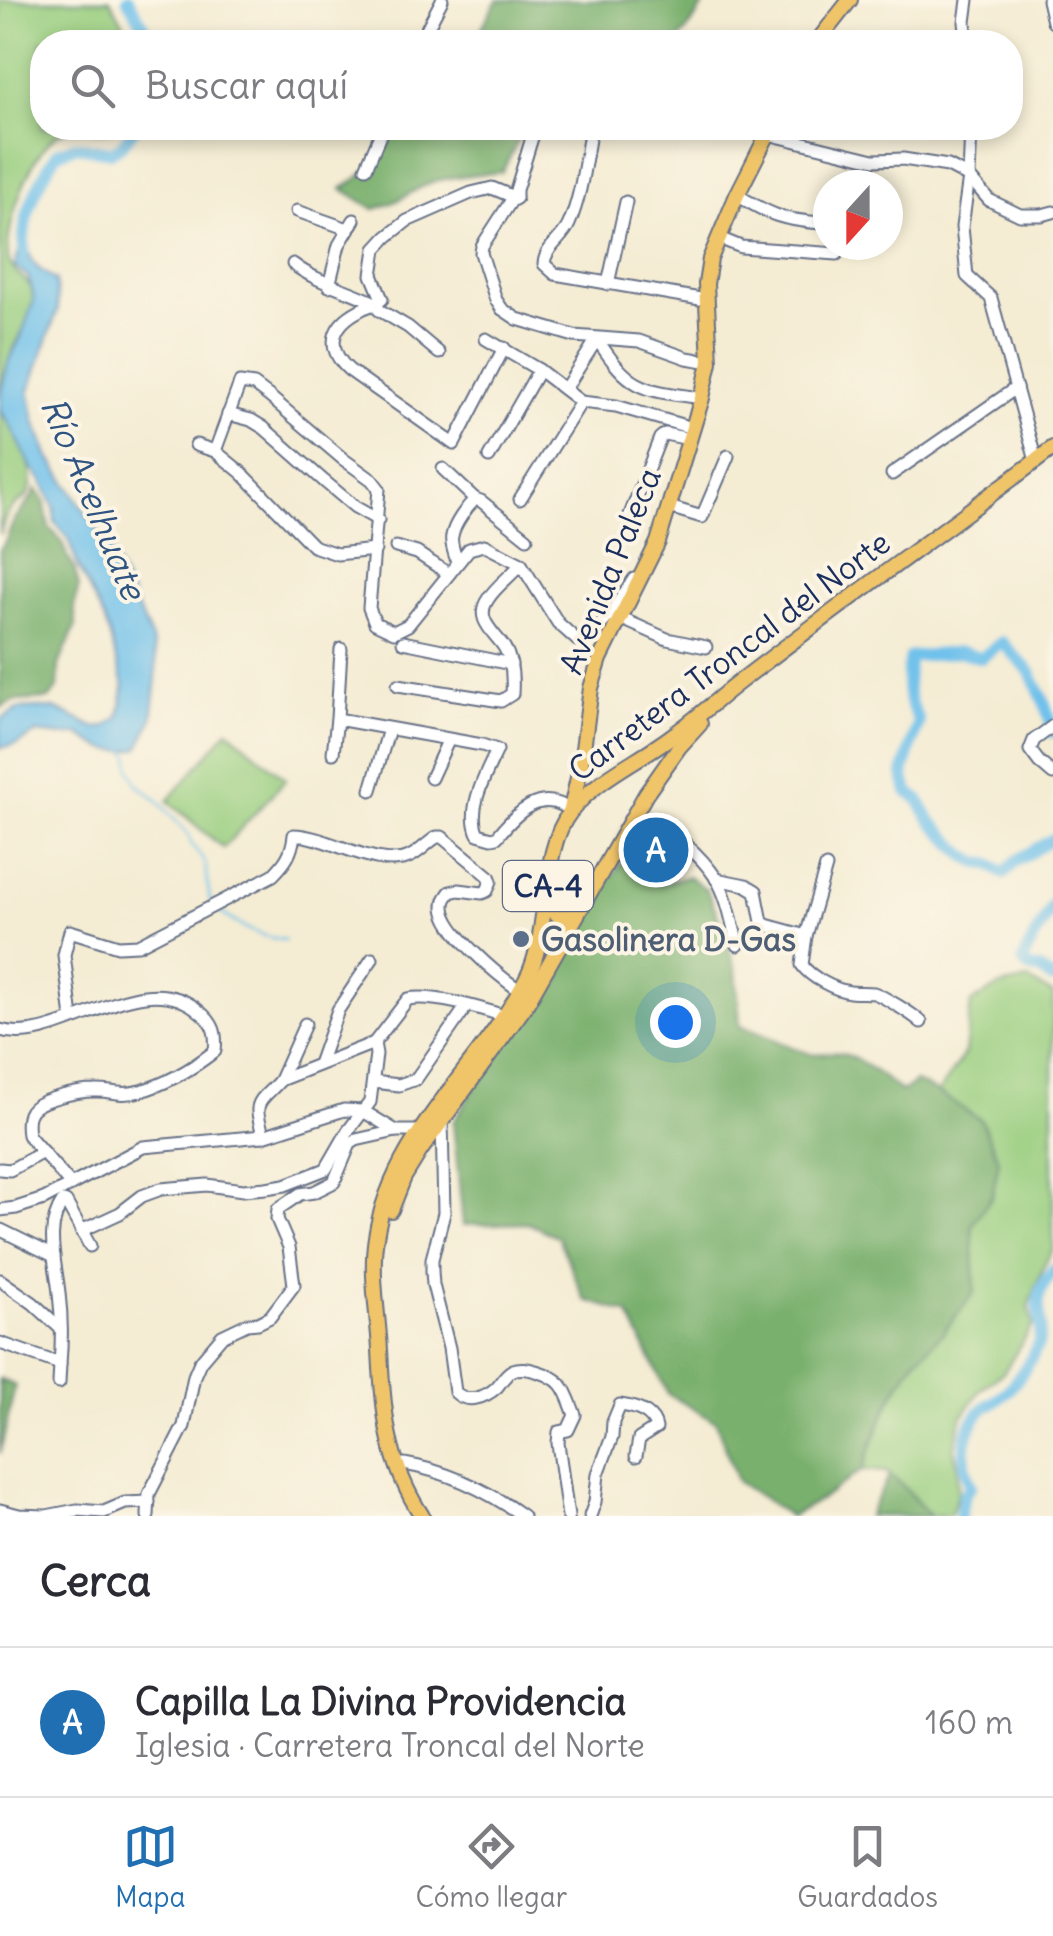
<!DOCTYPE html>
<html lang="es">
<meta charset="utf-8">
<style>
body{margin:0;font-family:Delius,sans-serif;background:#f7f7f7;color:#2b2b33}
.compass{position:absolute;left:813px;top:170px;width:90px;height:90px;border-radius:50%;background:#fff;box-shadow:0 5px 15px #0003;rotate:201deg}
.you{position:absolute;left:675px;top:1022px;width:35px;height:35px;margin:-25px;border:8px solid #fff;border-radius:50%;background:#1a73e8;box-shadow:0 0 0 15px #1a73e833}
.badge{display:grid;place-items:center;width:65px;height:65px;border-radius:50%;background:#1f6fb2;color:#fff;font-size:32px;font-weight:700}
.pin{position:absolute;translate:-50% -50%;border:5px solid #fff;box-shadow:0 2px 10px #0006}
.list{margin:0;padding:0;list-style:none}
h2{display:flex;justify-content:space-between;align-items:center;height:130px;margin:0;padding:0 40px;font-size:42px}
h2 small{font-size:32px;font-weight:400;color:#7c7c81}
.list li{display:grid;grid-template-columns:65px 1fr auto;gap:30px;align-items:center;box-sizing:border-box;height:150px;padding:0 40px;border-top:2px solid #e1e1e2}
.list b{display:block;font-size:38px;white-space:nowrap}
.list p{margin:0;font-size:32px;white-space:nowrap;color:#7c7c81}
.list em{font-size:32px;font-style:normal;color:#7c7c81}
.icon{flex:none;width:55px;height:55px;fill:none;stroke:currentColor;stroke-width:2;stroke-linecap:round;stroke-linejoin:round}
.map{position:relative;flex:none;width:1053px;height:1516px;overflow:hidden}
.search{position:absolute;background:#fff;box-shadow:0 5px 15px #0003;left:30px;right:30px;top:30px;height:110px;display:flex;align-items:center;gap:25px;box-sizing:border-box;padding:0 35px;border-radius:40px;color:#7c7c81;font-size:38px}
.sheet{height:280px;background:#fff}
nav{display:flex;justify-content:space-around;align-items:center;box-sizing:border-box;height:140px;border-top:2px solid #e1e1e2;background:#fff;font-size:28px;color:#7c7c81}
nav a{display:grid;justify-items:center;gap:5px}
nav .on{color:#1f6fb2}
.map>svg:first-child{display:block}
.green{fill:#97cd7e;stroke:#597e6e;stroke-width:2.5}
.forest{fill:#79b06d;stroke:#4a7066;stroke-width:2.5}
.water{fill:#6fc1eb;stroke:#4578a4;stroke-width:2.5}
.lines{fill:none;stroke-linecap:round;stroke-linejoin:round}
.stream{stroke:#6fc1eb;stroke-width:2.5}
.river{stroke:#6fc1eb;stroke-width:12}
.minor-casing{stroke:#677187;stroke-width:15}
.major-casing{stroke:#677187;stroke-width:18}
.minor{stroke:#fff;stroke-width:11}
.major{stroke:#f0c469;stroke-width:14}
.service-dot{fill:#5c6f8a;stroke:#fcf5e5;stroke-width:4}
.labels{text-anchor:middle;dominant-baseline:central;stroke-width:8;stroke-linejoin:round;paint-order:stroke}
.shield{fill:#fcf5e5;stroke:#5e6a86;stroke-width:2.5}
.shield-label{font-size:30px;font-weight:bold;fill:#1b2f5e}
.street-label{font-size:32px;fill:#1b2f5e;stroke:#fcf5e5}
.service-label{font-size:32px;font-weight:bold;fill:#4e5e75;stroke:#fcf5e5;text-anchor:start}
.water-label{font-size:35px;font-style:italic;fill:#305481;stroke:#fcf5e5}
</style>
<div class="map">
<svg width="1053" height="1516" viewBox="0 0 1053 1516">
<rect width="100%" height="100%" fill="#fcf5e5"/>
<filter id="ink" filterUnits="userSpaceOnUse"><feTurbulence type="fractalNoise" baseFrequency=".01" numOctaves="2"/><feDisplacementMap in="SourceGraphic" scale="20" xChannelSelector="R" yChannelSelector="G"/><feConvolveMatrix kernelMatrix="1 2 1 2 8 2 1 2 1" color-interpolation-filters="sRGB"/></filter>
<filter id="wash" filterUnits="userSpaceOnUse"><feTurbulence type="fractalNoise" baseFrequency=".0048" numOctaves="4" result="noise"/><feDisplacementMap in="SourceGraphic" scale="40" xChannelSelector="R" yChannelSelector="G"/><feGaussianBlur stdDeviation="2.25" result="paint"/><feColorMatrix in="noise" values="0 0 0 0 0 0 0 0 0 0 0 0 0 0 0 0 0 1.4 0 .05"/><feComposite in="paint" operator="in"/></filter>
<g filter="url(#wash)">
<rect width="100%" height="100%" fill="#f4ecd3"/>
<g class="green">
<path d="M0,0H110L134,42H42V128H117C98,137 80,125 64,131C31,145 6,223 8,255C9,276 35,277 33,300C31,321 18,338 10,357C4,371 3,388 0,403Z"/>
<path d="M0,410C15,431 44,473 26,497C22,501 17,503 13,507C6,514 2,526 0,535Z"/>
<path d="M228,730L286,779L223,848L168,801Z"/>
<path d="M1028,980L1053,994V1249L1044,1266L1029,1306L1033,1325L1004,1372L981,1389L962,1417L954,1450L958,1465V1494L951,1514L930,1516L901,1484L886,1472L862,1470L881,1421L896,1390L913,1363L942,1334L974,1291L972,1225L992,1196L981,1120L938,1093L965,1053L971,1003L1000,986Z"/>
</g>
<g class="forest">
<path d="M497,0H707L686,32L676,42H458L478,35Z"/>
<path d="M402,128H524L502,172C479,175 453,175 431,183C409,191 398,204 374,209L342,189L375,166L380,155Z"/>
<path d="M36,489L44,500L49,527L62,542L67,556L74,568L79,587L74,604L76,625L59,665L58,687L49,699L13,701L0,708V550C8,540 9,528 16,518C24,508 31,501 36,489Z"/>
<path d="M625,856L659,884L689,876L707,890L720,920L736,970L740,1026C764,1033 784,1045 808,1053C819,1056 829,1051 840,1053C859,1057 886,1080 902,1092L916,1082L938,1093L981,1120L999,1160L992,1196L972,1225L975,1291L942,1334L913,1363L896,1390L881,1421L862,1470L822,1499L790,1516L737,1481L716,1422L668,1394L628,1313L585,1300L558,1237L528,1223L463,1225L453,1122Z"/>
<path d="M0,1379L15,1386L0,1454Z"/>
<path d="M890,1475L901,1484L930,1516H868Z"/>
</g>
<path class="water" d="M23,235L32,261L38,268L56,281L58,309L29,391L35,421L48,455L110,550L152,640L156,660V686L152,720L139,748C110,754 103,751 79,734L63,736L37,733L17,744L0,748V720L18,709L40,708L56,709L96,728L105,727L118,718L122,705L124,685L105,621L78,567L69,539L55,522L54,507L41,479L32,468L10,425L0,410L1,390L9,360L20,339L33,303V293L28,276L15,267Z"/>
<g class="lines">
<g class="stream">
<path d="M125,749L130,757V768L138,785L154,797L189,835L191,843L205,863L210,901"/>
<path d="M219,911C238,926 259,937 285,940"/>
</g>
<g class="river">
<path d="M128,0L147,31L150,42"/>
<path d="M24,252C21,216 38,183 57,153L76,146L111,152L121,146L135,128"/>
<path d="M1053,732L1045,704L1030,672L1002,642L981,658L961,652L910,657C905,685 905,696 919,721L903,773L908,792L919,800L930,820L966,856L978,863L989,864L1004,874L1016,861L1053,839"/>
<path d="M1053,904C1044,924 1030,940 1023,961L1028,967L1040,970L1053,979"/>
<path d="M960,1516L964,1495L971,1486C960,1460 962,1428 984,1408C990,1403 998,1400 1003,1395C1017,1382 1031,1361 1038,1344C1045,1325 1034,1306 1041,1290C1043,1284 1049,1277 1053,1270"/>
</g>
</g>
</g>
<g filter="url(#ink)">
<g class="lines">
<defs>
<g id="minor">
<path d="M1048,0L1053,22"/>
<path d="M420,42L442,0"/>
<path d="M967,42L965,22L968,0"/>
<path d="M535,128L516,190V198L511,201L482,246L481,253L496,300L502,309L517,319L574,336L639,341L687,358L710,362"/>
<path d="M591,128C585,159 582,194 569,224C563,239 545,247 544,264L555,274L706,300"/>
<path d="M971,128L969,177L962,227L967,276L991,298L1036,461"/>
<path d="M768,134L874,160L903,159L948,166L969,177L989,200L1020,215H1042L1053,212"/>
<path d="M366,168L383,128"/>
<path d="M737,195C770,215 782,220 821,223"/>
<path d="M297,211L348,229"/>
<path d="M719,238L741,247L837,254"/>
<path d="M293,264C319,284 349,289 377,304L379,310L408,327L439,353"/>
<path d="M608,284L626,202"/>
<path d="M329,286L339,245L354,220"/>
<path d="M486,339L539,370L581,402L616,406L692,428"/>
<path d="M504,348L454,444L349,370C325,348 331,325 360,310C368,305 375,306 382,299L372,275L376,249L387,237L407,221L471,193L492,188L516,198"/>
<path d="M565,389L597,339C631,391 642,390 702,398"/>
<path d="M228,414L251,420L264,428L324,481L355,507L378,520"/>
<path d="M196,445L215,451L242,473L313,546L337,554L375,550"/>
<path d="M215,451L240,383L254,385L270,397L343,459L372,480L379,489L369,608L375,623L394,632L408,625L469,549L484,545L521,564L558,623L577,640C602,634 620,599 634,579"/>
<path d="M489,457L539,370"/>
<path d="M443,469L475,499"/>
<path d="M892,474L1016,388"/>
<path d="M520,499L581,402"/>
<path d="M669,507L702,517L728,456"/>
<path d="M628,520L660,438L665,434L689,439"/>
<path d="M396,547L417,553L449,574"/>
<path d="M457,562C455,554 450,544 452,536C454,524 467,507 475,499L481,501L527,538"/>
<path d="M620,618L667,639L706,647"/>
<path d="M403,642L511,664"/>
<path d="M341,649L337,719L482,745L497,750C486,774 466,809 478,834L492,838L497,837C516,813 541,787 571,811"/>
<path d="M398,685L501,701L512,694C513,679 513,661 504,647C494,632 474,619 488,599C496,586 511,576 521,564"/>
<path d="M1053,726L1034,740L1030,750L1039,762L1053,774"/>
<path d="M333,753L337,719"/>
<path d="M431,778L448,741"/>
<path d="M371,790L389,729"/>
<path d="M617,848C626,842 639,830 650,828C672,824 705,862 716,878C728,897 732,924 738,945"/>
<path d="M716,879L746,885L756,891L762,922L766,925L806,936L826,867"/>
<path d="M806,936L802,965C810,977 835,990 850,992C858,993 866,992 874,993C883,996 914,1015 921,1022"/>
<path d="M72,1018L64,955L70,931L118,946L138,945L273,875C286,862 292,853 294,835C326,835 382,872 411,856C421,851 428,842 437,837H442L489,876L491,881L487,891L482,893L459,890L450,892C446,898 444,899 444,907C445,932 499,976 519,990"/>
<path d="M0,1030C61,1048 140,961 199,1011C214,1023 217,1033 215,1051C193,1068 167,1084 140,1091C119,1097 113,1090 94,1091C81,1091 36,1099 30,1112C26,1118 27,1128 28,1135L71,1185"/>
<path d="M319,1064L338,1010L372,959"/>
<path d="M280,1080L305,1024"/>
<path d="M373,1082L399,1085L416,1079L466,1007"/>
<path d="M442,1120L444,1213L432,1259V1271L433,1285L449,1348L455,1392C467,1404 485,1398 497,1387C502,1381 505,1374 513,1370C521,1367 528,1369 536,1371C564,1379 565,1389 575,1415L568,1430L559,1432L558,1443L568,1516"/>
<path d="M263,1136C262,1128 257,1116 258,1109C258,1098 274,1089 280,1080L374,1043"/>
<path d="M0,1169L10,1170L43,1152"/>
<path d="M0,1210L16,1208L44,1199L143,1147L263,1136L344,1110L363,1111L396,1131"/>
<path d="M1,1230L54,1256"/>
<path d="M81,1231L120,1213L142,1196L161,1189L207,1185L243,1190L266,1188L285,1185L326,1169L348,1131L370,1102L376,1054L374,1043L408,999C432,994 480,1008 504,1016"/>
<path d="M0,1280L33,1303L61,1329"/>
<path d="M0,1343L60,1364C62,1341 62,1317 59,1293C56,1262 44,1229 63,1201L66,1202L90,1246"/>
<path d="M59,1383L60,1364"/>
<path d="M404,1464C447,1471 488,1491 523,1516"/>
<path d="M0,1510L19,1515L46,1516L77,1510L104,1512L125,1503L149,1502"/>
<path d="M148,1516L149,1494L184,1426L194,1376L200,1362L222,1336L247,1324L258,1323L270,1317L294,1285L289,1247L277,1219L278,1209L300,1194L314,1192L334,1182L350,1144L356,1140L396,1131H421"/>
<path d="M590,1516L595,1502L598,1474L612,1437L613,1422L620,1405C636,1407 653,1412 656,1428L639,1439L636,1456"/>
</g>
<g id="major">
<path d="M817,42L850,0"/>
<path d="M571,809L581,764L591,688L600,659L658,542L702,398L710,362L706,284L710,259L737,195L771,128"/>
<path d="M550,894L554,911L560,917L569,915L577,906"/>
<path d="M391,1210L404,1177L420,1151L524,1008L646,794L679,747L700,724"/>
<path d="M422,1516C387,1462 383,1413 380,1350C378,1313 370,1273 376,1237C391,1136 482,1066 527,978C551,932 539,851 571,811C598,777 639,761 673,735C696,719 716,700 738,683C842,603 949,527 1053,448"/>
</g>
</defs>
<use href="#minor" class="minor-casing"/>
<use href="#major" class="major-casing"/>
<use href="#minor" class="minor"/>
<use href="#major" class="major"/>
</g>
</g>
<circle class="service-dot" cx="521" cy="939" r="10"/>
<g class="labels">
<rect class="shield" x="503" y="861" width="90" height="50" rx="8"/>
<g class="shield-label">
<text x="548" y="886">CA-4</text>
</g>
<g class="street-label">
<text transform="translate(610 571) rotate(-68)">Avenida Paleca</text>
<text transform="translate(729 656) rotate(-37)">Carretera Troncal del Norte</text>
</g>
<g class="service-label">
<text x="541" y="939">Gasolinera D-Gas</text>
</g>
<g class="water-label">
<text transform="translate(94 498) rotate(67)">Río Acelhuate</text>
</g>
</g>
</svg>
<svg class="compass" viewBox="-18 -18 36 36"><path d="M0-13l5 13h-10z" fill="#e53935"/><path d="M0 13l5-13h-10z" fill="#7c7c81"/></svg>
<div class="you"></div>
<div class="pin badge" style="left:656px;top:850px">A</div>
<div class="search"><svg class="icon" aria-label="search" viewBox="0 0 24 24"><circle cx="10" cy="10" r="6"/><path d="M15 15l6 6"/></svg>Buscar aquí</div>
</div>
<section class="sheet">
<h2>Cerca<small></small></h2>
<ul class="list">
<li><span class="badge">A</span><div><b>Capilla La Divina Providencia</b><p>Iglesia · Carretera Troncal del Norte</p></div><em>160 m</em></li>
</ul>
</section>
<nav>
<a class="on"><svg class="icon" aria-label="map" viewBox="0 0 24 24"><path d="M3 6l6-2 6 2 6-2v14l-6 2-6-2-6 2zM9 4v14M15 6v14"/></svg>Mapa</a>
<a><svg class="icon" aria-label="directions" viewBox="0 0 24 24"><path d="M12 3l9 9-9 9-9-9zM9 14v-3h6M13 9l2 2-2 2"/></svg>Cómo llegar</a>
<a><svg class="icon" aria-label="saved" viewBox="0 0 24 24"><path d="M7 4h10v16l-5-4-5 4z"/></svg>Guardados</a>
</nav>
